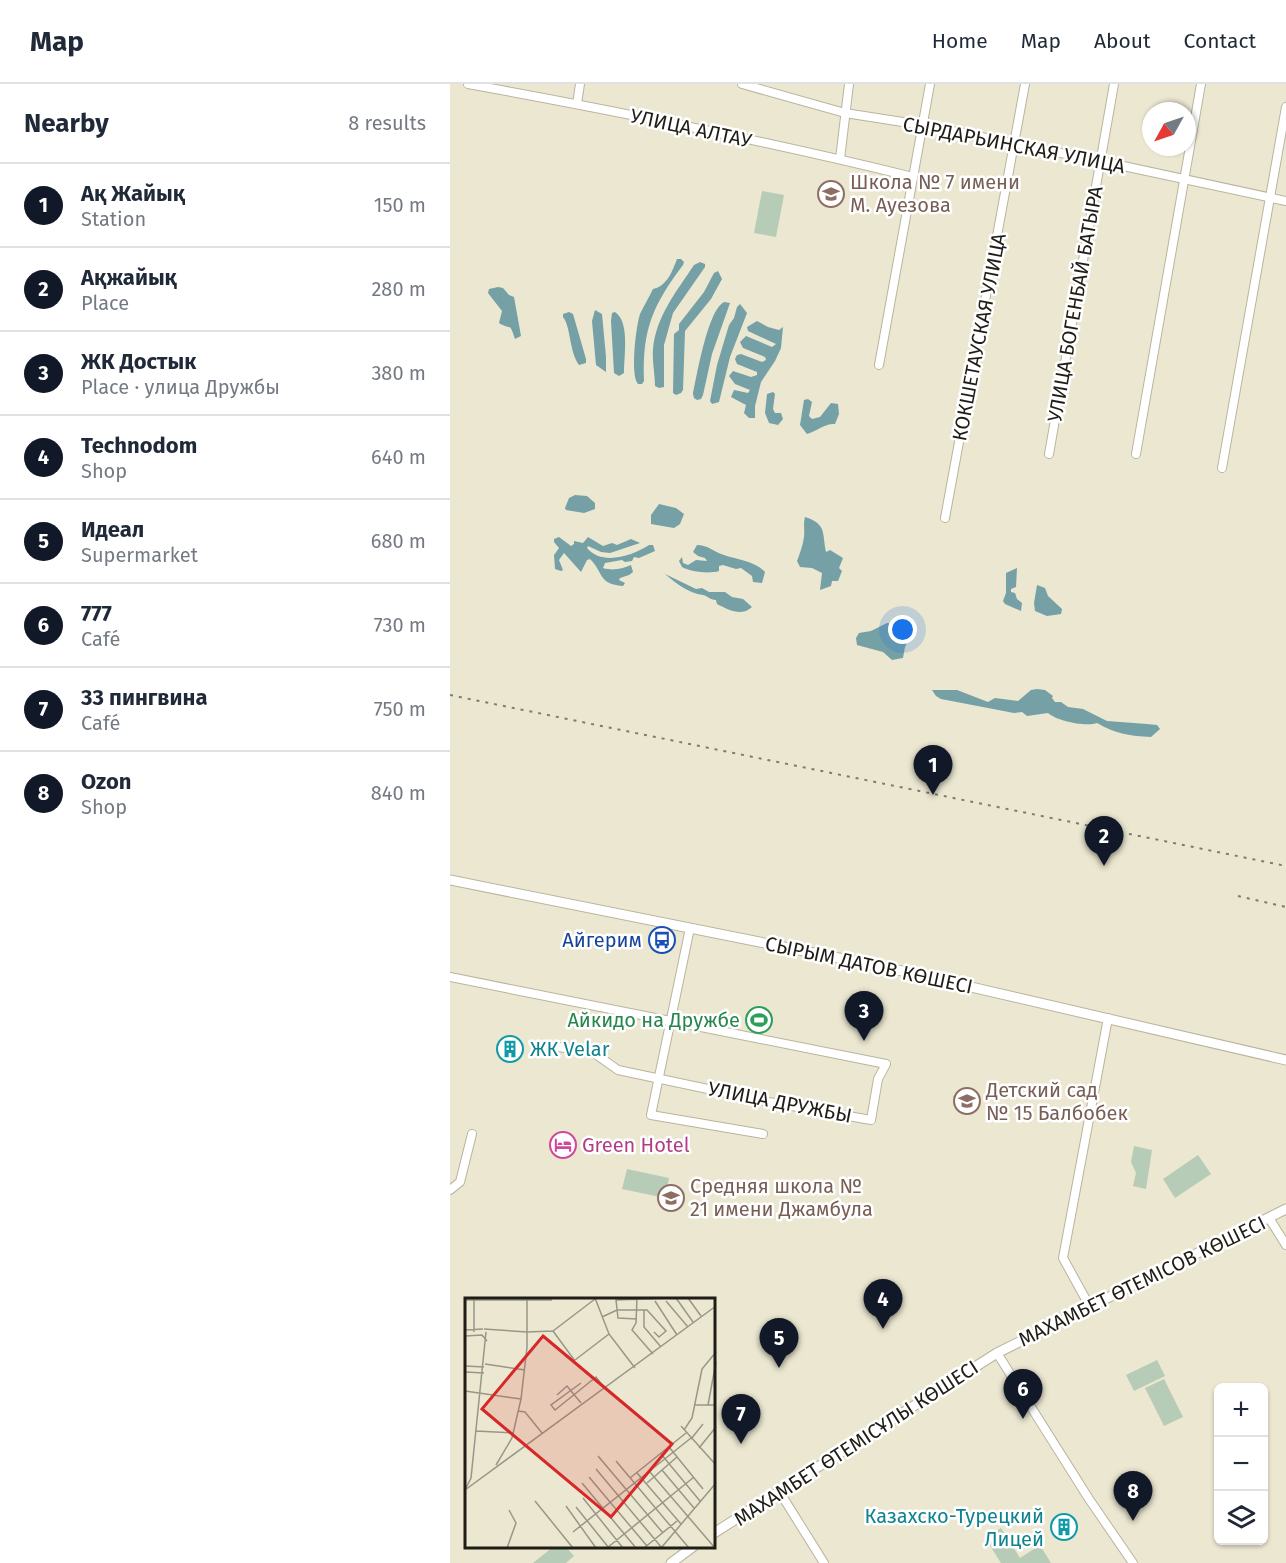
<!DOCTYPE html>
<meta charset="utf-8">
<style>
body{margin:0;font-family:"Fira Sans",sans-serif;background:#f2f2f3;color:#1f2937}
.controls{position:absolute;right:18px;bottom:18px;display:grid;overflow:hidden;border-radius:9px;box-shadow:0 2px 4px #0004}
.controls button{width:54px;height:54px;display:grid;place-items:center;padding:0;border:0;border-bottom:2px solid #e0e1e3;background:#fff;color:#1f2937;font:30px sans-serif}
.compass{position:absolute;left:692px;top:18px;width:54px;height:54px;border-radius:50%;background:#fff;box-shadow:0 2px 4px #0004;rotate:230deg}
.you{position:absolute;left:453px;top:546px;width:21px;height:21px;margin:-15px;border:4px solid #fff;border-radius:50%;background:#1a73e8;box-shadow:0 0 0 9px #1a73e833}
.badge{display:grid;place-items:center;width:39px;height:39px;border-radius:50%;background:#111827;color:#fff;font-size:20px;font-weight:700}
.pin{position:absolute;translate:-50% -50px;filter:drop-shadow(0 2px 3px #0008)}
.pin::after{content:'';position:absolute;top:32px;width:21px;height:18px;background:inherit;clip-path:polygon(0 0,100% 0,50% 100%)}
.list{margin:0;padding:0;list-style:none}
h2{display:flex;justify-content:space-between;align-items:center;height:78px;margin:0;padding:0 24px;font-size:26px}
h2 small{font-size:20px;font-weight:400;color:#747a83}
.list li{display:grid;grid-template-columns:39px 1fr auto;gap:18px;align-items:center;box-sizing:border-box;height:84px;padding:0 24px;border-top:2px solid #e0e1e3}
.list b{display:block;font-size:22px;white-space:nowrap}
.list p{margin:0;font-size:20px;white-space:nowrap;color:#747a83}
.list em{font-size:20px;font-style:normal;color:#747a83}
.icon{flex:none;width:33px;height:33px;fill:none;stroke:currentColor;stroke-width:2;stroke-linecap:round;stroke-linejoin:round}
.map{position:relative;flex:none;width:836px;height:1479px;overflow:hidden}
header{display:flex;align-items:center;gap:36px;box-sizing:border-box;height:84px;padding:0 30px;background:#fff;border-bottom:2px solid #e0e1e3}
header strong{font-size:28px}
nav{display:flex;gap:33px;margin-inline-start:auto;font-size:21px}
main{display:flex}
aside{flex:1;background:#fff}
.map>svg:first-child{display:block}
.green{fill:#b7ccb6}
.water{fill:#74a0a6}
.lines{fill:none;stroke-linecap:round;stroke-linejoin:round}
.minor-casing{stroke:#b9b49f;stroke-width:10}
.major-casing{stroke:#b9b49f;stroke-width:11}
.minor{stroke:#fff;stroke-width:8}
.major{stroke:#fff;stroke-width:9}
.rail{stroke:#7f7c6e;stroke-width:2;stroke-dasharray:3 6;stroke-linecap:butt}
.labels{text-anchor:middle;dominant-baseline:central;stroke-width:5;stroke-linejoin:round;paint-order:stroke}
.street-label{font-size:20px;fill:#1f1d16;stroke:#fff}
.education-label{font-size:20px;fill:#785e54;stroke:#fff;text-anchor:start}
.transit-label{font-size:20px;fill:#164399;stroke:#fff;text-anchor:end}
.leisure-label{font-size:20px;fill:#27864d;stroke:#fff;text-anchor:end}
.culture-label{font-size:20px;fill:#0d838f;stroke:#fff;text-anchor:start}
.hotel-label{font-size:20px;fill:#b23c85;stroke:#fff;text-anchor:start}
.inset-road{fill:none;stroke:#999686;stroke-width:1.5}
.view{fill:#d62828;fill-opacity:0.15;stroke:#d62828;stroke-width:3}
.inset-edge{fill:none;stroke:#1f1d16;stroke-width:3}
</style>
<header>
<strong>Map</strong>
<nav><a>Home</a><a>Map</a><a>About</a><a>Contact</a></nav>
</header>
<main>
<aside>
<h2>Nearby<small>8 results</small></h2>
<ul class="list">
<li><span class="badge">1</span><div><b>Ақ Жайық</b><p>Station</p></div><em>150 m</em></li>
<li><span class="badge">2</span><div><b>Ақжайық</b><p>Place</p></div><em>280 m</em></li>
<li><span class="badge">3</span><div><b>ЖК Достык</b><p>Place · улица Дружбы</p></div><em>380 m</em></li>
<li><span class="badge">4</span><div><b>Technodom</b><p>Shop</p></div><em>640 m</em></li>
<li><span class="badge">5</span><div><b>Идеал</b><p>Supermarket</p></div><em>680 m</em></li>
<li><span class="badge">6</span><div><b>777</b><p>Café</p></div><em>730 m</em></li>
<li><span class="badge">7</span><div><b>33 пингвина</b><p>Café</p></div><em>750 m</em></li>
<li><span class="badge">8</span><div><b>Ozon</b><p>Shop</p></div><em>840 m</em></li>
</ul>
</aside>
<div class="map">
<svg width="836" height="1479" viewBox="0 0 836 1479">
<rect width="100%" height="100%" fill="#ebe7d1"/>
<g class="green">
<path d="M312,107L334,111L326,153L304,149Z"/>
<path d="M684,1062L702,1066L696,1105L683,1102L686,1089L681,1078Z"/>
<path d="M748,1071L761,1090L725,1114L713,1095Z"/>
<path d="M177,1085L219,1094L215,1114L172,1105Z"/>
<path d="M707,1276L715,1292L684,1307L676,1291Z"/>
<path d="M714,1295L733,1333L714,1342L695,1304Z"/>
<path d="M551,1444L570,1474L590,1461L601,1479H551L535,1454Z"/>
<path d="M103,1463H116L124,1472L116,1479H83Z"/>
</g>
<g class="water">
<path d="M227,175H231L234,178L233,181C203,221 192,245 194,297L192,300H188C180,291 186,242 190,230C194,222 199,213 203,205C217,202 222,188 227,175Z"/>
<path d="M250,178L255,180V183L223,229L214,261V303L209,304L205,302C205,290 202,276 203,265C206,232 227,207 244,181Z"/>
<path d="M268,187L272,195L261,215L235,247L233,306L231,309L226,311L223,309L224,250L229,246V240L254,208L264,189Z"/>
<path d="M48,203L53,204L59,211L64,213L71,252L65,255C59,237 62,247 49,239L52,227L38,209L39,205Z"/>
<path d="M274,218L280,219L262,270L253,311L251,315L247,316L244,314L243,310C247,291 258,226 274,218Z"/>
<path d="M290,220L297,229L280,273L269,318L262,320L260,317L267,281L279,241L284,234L287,223Z"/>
<path d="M145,226L152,230L156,273V288L146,281L142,237Z"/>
<path d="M119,228L123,230L136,275V279L129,281C119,267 121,243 113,233V230Z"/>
<path d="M165,228C180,238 174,271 174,289L169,292L164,289L161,237L162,229Z"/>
<path d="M307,237L318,243L329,246L333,243L331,264L325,277L311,298L305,322V334H299L294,329L296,321L281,313L284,306L298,309L300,306L285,300L279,292L283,287L301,293L307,291V288L287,280L285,275L287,271L291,270L312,278L316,276L315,273L293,264L290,258L296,252L322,263L326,260L298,247L297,243Z"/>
<path d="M323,308L325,310L323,325L325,329H331L333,335L328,341L319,339L315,329L317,310Z"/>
<path d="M358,315L362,318L359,332L362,335L370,333L381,319L388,320L389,330L385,340C375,339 367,347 357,350L350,341L354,316Z"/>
<path d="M125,411L137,412L145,419V425L134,429L116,426L115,424L119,414Z"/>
<path d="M209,420L226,424L234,430L230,440L224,444L201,440V431Z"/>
<path d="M355,433C377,440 372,449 376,468L380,466L393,474L389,484L392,487L388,497H382L381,502L370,506L372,489L362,484L350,483L347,477C350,469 353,461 354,453C355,445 353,440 355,433Z"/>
<path d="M109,453L121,462L124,460V457L133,459L138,453L153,462L162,459L167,461L181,455L190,459L160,469L151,468L138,462L137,464C152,482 182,472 199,461H203L205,467L189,474L184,473L182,477L175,478L172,476L155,479L153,484C163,487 172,485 181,481L183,488L179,491L170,494L169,496L175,499L173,502C148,500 154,489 140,475L137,476L131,488L114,469L109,476L113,486L111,487L105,485L104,471L109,464L104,458V455Z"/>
<path d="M247,461C258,461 264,468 274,471C288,476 305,477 315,488L312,499L303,498L302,492L291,484L286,485L273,481L269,482V487C259,490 241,488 232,483L229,477L232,473L233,479L238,481L246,476L257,477L255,474L248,472L243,468Z"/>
<path d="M567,484L566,503L561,505V508L565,509L567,515L572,519L571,527L555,520L553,517L556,509V489Z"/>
<path d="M215,490L246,505L252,504L259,508H275L282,513L293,515L302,523C291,533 279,526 267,520L266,516C260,516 258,512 253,511C238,509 227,500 215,490Z"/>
<path d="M587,501L595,504L598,512L612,525L611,530L597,532L585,527L584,519Z"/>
<path d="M437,539L449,541L452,549L461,550L455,563L453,574L442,576L433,568L407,561L406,554L409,549L421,547Z"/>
<path d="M587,605L595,606L603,612L602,614L605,618H611L618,623L633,625L657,637L697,640L707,641L710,645L701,653C680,652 666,650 647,639C636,643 607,637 598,629L577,632L572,628L564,629L491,615L486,612L482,606H507L538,618L545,614L568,617L581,606Z"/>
</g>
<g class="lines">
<defs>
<g id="minor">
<path d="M18,0C167,27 316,57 463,93"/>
<path d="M292,0L395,29L472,41L650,77L836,117"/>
<path d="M127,20L130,0"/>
<path d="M390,75L399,0"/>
<path d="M429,281L480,0"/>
<path d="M599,370L664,0"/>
<path d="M686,370L751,0"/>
<path d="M772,384L836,23"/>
<path d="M495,434L575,0"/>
<path d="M240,844L201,1031L313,1050"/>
<path d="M0,893L436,980L428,995L421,1036L319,1018L168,986L144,969L103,962"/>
<path d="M0,1106L10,1098L22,1050"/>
<path d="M819,1134L836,1161"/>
<path d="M640,1223L613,1174L658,934"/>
<path d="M547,1269L639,1415L683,1479"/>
<path d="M329,1407L374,1479"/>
</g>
<g id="major">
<path d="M0,796L439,884L836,976"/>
<path d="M264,1449L547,1269L836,1125"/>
<path d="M221,1479L244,1462"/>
</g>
</defs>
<use href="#minor" class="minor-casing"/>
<use href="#major" class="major-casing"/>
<use href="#minor" class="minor"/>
<use href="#major" class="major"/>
<g class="rail">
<path d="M0,611L836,782"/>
<path d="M788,812L836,823"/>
</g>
</g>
<defs>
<symbol id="school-ring" viewBox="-11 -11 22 22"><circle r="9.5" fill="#fff" stroke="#8d6e63" stroke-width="1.5"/><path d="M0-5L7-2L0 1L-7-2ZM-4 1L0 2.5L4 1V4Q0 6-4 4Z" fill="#8d6e63"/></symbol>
<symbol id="bus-ring" viewBox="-11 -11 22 22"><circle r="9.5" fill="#fff" stroke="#1a4fb4" stroke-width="1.5"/><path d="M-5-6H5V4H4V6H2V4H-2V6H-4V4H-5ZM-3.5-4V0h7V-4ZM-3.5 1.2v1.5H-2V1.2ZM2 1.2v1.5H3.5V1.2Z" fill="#1a4fb4"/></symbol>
<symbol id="stadium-ring" viewBox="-11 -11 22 22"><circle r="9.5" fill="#fff" stroke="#2e9e5b" stroke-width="1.5"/><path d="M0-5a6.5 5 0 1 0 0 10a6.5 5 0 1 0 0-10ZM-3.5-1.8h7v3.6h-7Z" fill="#2e9e5b"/></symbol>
<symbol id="building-ring" viewBox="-11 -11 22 22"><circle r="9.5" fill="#fff" stroke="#0f9aa8" stroke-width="1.5"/><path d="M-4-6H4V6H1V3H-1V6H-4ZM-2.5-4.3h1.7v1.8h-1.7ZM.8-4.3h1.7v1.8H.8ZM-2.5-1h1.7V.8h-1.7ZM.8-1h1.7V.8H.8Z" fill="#0f9aa8"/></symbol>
<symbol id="hotel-ring" viewBox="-11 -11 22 22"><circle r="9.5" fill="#fff" stroke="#d1479c" stroke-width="1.5"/><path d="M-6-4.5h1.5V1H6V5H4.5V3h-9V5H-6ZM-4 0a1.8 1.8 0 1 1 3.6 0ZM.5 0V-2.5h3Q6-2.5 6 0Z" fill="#d1479c"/></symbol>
</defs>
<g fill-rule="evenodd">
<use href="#school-ring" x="366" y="95" width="30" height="30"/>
<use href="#bus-ring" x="197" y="841" width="30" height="30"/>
<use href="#stadium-ring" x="294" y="921" width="30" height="30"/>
<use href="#building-ring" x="45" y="950" width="30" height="30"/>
<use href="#school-ring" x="502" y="1002" width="30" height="30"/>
<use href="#hotel-ring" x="98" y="1046" width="30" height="30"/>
<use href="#school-ring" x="206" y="1099" width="30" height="30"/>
<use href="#building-ring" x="599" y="1428" width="30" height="30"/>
</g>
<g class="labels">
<g class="street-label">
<text transform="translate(241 44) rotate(12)">УЛИЦА АЛТАУ</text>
<text transform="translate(564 61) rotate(11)">СЫРДАРЬИНСКАЯ УЛИЦА</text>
<text transform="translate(625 220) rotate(-80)">УЛИЦА БОГЕНБАЙ БАТЫРА</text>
<text transform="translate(529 253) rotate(-79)">КОКШЕТАУСКАЯ УЛИЦА</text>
<text transform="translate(419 881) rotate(12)">СЫРЫМ ДАТОВ КӨШЕСІ</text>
<text transform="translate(330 1018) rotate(11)">УЛИЦА ДРУЖБЫ</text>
<text transform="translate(692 1197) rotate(-26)">МАХАМБЕТ ӨТЕМІСОВ КӨШЕСІ</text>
<text transform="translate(406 1359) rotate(-33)">МАХАМБЕТ ӨТЕМІСҰЛЫ КӨШЕСІ</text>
</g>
<g class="education-label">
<text x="400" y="98">Школа № 7 имени<tspan x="400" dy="23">М. Ауезова</tspan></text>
<text x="536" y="1006">Детский сад<tspan x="536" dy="23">№ 15 Балбобек</tspan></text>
<text x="240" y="1102">Средняя школа №<tspan x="240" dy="23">21 имени Джамбула</tspan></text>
</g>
<g class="transit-label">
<text x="192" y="856">Айгерим</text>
</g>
<g class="leisure-label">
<text x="290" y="936">Айкидо на Дружбе</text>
</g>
<g class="culture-label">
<text x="80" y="965">ЖК Velar</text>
<text x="594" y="1432" text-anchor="end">Казахско-Турецкий<tspan x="594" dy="23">Лицей</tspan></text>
</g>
<g class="hotel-label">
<text x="132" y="1061">Green Hotel</text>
</g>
</g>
<g transform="translate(15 1214)">
<rect width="250" height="250" fill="#ebe7d1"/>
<path class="inset-road" d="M9,0V34M130,0L144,36L170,70M172,0L171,25L167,32L188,56M211,0L228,24M223,0L236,18M0,2H87M190,3L212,37M201,3L223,29M179,12V29L196,49M137,19L152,12H182L201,33L194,39L189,34M172,21L153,20L151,2L205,0M19,31L62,34M0,32L18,31M88,33L130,1M88,33L110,63M62,34L88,33M0,38L17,37L22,43M110,62L144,36M20,66L60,72M0,68L19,69M0,74L19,75M116,85L86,107L90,112L131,79L138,88M0,93L56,101M92,97L102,88L116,105M230,107H251M243,107L251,64M53,113L60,114L77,135M216,128L251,167M219,132L227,120L237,71L251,54M11,133L48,135M226,141L238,126M204,149L238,191M234,150L251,129M196,156L235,203M133,158L198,235M151,163L224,250M31,167L47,140L56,101L62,49V0M131,171L197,250M197,172L229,210M184,173L250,250M172,175L216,226M124,179L182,248M165,180L221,135M117,185L171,250M182,185L212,159M1,190L6,180L21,34M0,192L251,8M118,200L158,250M70,203L108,250M101,208L131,250M111,209L144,250M108,234L226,140M42,250L51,225L44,212M142,250L229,179M179,250L212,223M196,250L251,185"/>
<path class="view" d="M78,38L207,146L146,219L17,111Z"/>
<rect width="250" height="250" class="inset-edge"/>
</g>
</svg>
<div class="controls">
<button>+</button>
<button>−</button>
<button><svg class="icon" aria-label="layers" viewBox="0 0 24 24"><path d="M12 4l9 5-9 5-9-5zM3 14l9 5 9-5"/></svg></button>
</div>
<svg class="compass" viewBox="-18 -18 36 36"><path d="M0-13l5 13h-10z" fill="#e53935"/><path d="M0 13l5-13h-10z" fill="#747a83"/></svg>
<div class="you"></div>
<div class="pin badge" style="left:483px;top:711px">1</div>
<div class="pin badge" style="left:654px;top:782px">2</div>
<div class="pin badge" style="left:414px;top:957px">3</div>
<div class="pin badge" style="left:433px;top:1245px">4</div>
<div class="pin badge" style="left:329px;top:1284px">5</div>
<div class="pin badge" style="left:573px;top:1335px">6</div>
<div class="pin badge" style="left:291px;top:1360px">7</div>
<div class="pin badge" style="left:683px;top:1437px">8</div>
</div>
</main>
